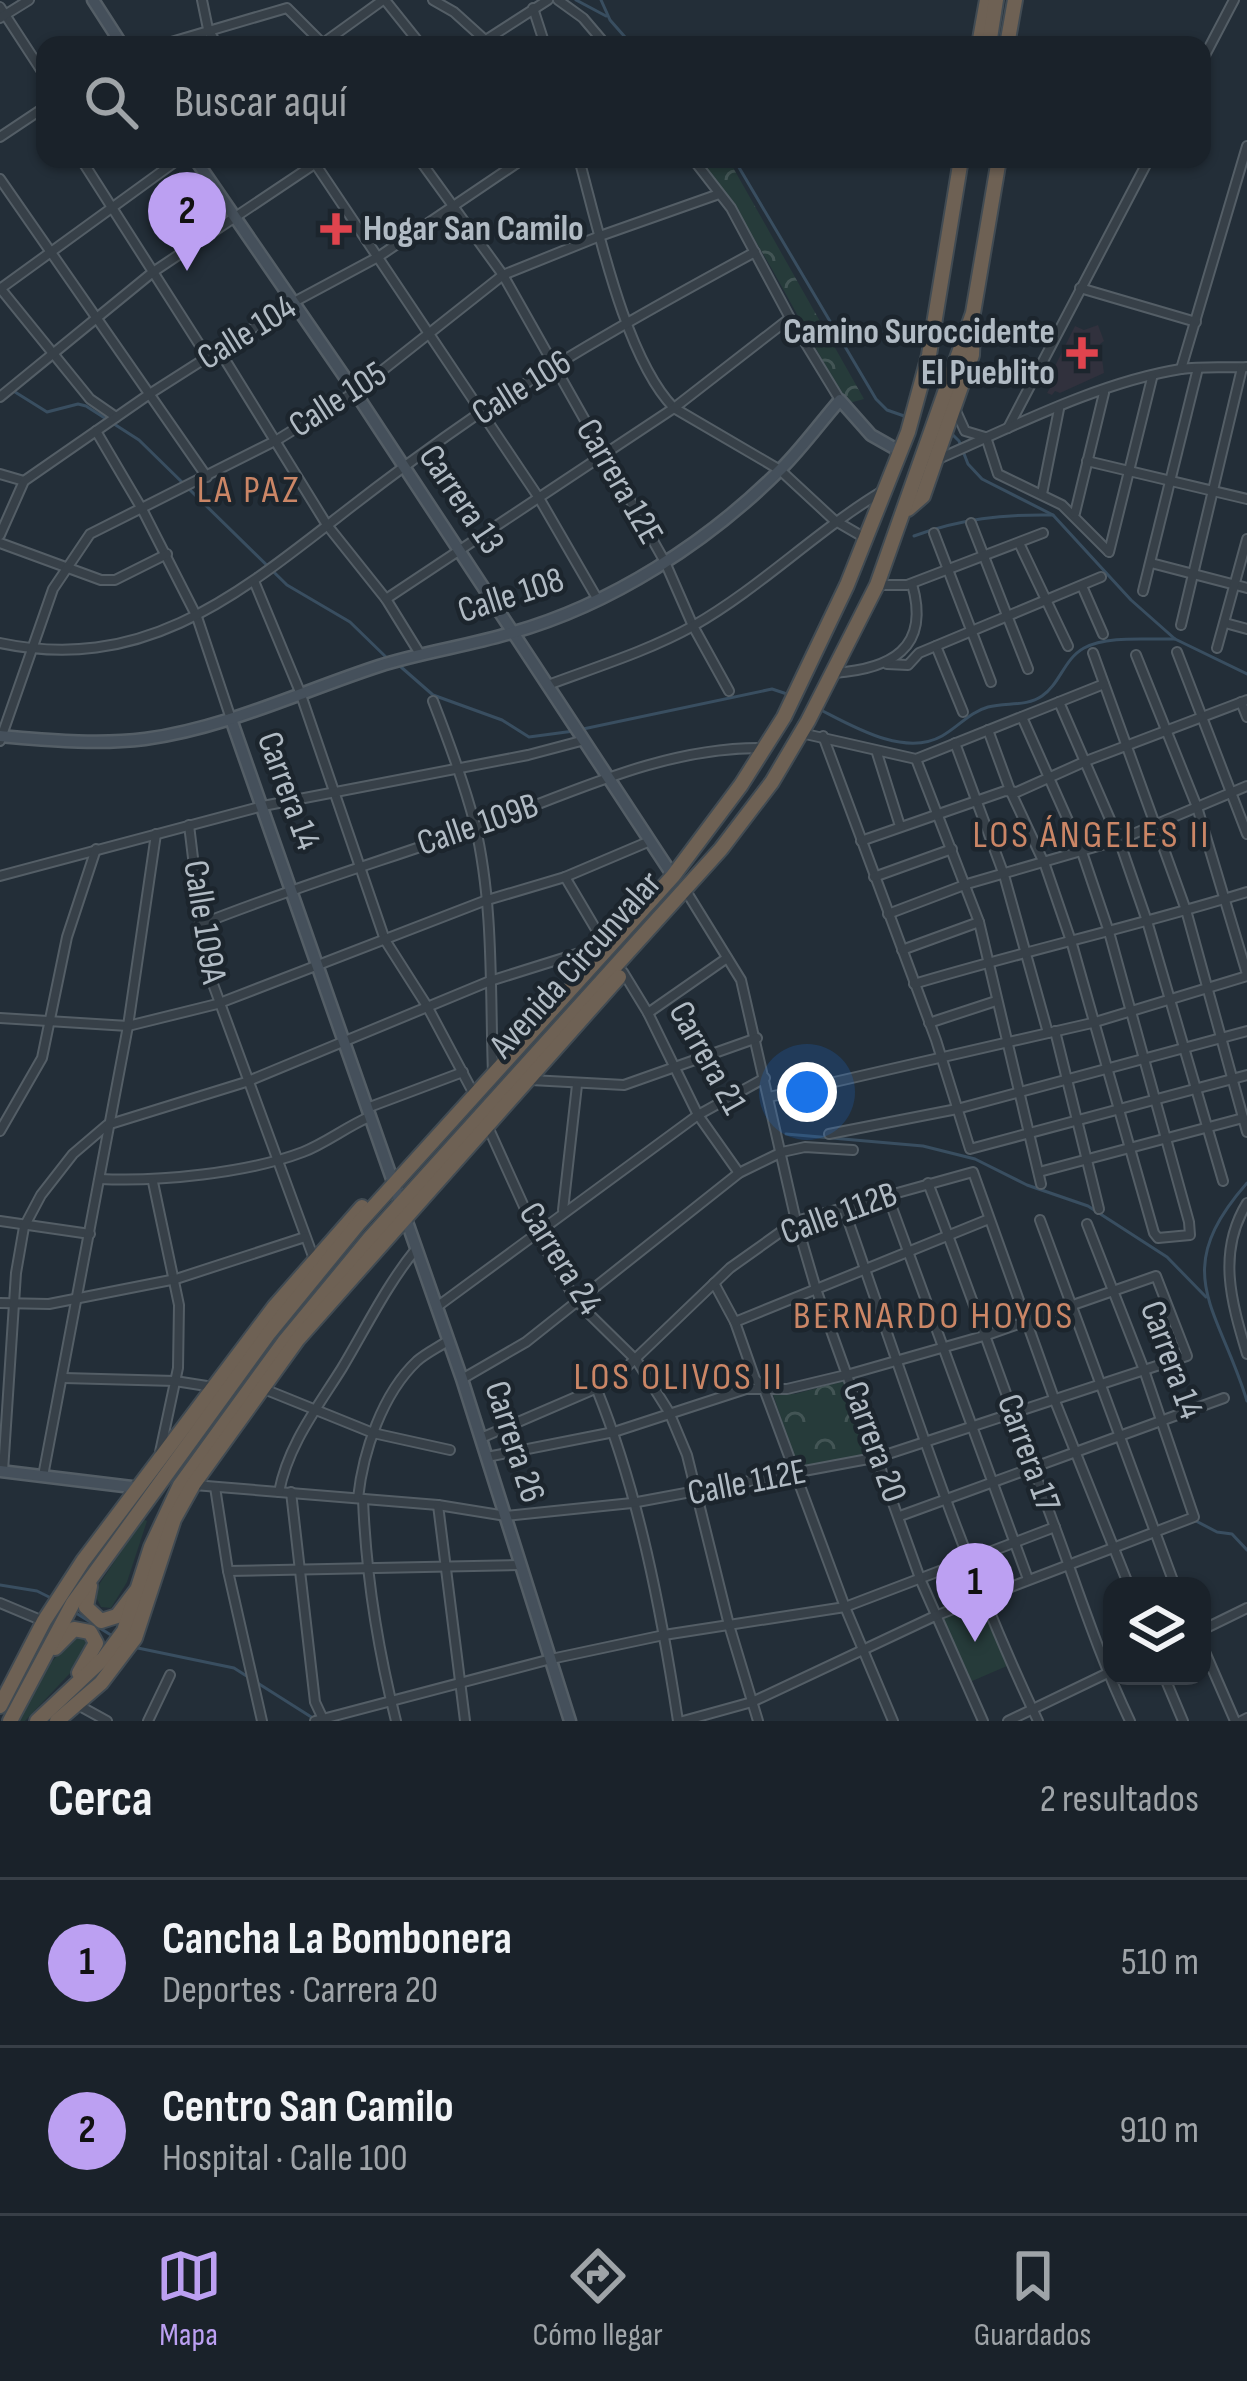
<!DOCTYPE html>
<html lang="es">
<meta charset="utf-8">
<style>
body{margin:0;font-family:"Sofia Sans Condensed",sans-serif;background:#272f36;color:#f1f3f6}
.controls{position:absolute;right:36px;bottom:36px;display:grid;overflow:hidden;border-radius:24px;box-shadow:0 3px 9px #0004}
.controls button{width:108px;height:108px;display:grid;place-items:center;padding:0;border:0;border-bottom:3px solid #383f47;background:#1a222a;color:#f1f3f6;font:60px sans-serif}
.you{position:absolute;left:807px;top:1092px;width:42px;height:42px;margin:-30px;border:9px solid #fff;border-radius:50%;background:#1a73e8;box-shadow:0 0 0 18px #1a73e833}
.badge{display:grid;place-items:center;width:78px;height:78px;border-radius:50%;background:#bca0f2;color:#111;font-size:39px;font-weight:700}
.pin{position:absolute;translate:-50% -99px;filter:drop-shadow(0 3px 6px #0008)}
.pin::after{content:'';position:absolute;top:63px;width:42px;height:36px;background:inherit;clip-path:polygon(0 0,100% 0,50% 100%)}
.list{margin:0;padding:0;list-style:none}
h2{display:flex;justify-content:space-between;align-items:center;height:156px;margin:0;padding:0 48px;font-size:51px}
h2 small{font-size:39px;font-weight:400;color:#9fa4a8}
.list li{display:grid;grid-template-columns:78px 1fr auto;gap:36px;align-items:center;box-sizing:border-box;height:168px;padding:0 48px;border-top:3px solid #383f47}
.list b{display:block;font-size:45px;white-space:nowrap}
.list p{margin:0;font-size:39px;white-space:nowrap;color:#9fa4a8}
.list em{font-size:39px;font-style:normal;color:#9fa4a8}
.icon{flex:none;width:66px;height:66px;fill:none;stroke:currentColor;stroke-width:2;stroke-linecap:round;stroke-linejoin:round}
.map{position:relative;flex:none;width:1247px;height:1721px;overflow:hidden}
.search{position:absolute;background:#1a222a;box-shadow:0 3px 9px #0004;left:36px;right:36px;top:36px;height:132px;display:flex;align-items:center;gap:30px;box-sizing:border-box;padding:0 42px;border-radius:24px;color:#9fa4a8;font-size:45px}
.sheet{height:492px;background:#1a222a}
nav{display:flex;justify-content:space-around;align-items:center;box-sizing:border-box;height:168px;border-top:3px solid #383f47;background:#1a222a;font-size:33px;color:#9fa4a8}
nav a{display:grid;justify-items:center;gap:6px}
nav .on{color:#bca0f2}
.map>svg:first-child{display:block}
.medical{fill:#31313d}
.grass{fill:#263b3a}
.park{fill:url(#park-crowns)}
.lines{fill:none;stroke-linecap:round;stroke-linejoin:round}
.stream{stroke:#394e60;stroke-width:3}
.street-casing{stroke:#545e66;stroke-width:12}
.secondary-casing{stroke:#545e66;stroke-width:15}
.highway-casing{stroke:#414b53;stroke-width:18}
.street{stroke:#374048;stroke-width:8}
.secondary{stroke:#45505b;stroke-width:10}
.highway{stroke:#6e6154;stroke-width:14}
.health-dot{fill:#e0444e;stroke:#1c252d;stroke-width:4.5}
.labels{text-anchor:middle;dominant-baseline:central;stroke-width:9;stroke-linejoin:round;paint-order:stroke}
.poi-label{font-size:36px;font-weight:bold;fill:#b1bbc4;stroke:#1c252d;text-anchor:start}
.street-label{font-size:36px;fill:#b1bbc4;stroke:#1c252d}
.neighbourhood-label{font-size:39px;letter-spacing:3px;fill:#cb8666;stroke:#1c252d}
</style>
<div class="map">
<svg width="1247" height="1721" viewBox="0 0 1247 1721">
<defs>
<pattern id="park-crowns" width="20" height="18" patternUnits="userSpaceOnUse" patternTransform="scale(3)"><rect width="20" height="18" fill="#263b3a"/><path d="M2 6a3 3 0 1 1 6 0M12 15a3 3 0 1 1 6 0" fill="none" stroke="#435555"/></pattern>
</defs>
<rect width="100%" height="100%" fill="#232e38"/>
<path class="medical" d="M1098,325L1104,341L1100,344L1104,373L1060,393L1055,391L1052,395L1047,393L1050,388L1045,386L1075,326L1084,330Z"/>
<g class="grass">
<path d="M143,1519L147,1521L127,1582L111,1608L101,1607L95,1595L100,1583Z"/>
<path d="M980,1603L1007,1666L970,1682L943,1618Z"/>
<path d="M75,1636L83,1637L86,1643L74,1669L25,1721H19L46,1668Z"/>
</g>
<g class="park">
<path d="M700,159H726L731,164L864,399L849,403L845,399C796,317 759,235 700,159Z"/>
<path d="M846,1380L871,1454L798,1469L773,1394H795Z"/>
</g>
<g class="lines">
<g class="stream">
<path d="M576,0L606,16"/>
<path d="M601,0L610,20L632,45"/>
<path d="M734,159L876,399L887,410L907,417"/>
<path d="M15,392L47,412L78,404L86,406L139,440L287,585L350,622L388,659"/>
<path d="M950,432L959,441L968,464L982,479L1053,515L1131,600L1175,639L1247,674"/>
<path d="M914,536C960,519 1003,514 1053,515"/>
<path d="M401,667L433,695L502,720L529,737L574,731"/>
<path d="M821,710C854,727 905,757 942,736C958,727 970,712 988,707C1006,702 1026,707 1042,696C1060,684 1064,659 1084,648C1107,635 1149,640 1175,639"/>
<path d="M583,729L772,689L790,695"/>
<path d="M786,1134L923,1146L975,1159L1027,1185L1088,1206L1167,1257L1206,1297"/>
<path d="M1247,1183C1168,1273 1218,1306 1247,1401"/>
<path d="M1196,1521L1217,1532L1232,1534L1247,1550"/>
<path d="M0,1585L37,1591L53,1599"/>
<path d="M76,1613L114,1637"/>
<path d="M133,1647L234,1668L316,1720"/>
</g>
<defs>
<g id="street">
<path d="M202,0L208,29L217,45"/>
<path d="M385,0L421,45"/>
<path d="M433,0L454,12L485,40"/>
<path d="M558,0L583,18L606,45"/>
<path d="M0,7L45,76"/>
<path d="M533,8L545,45"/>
<path d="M0,18L29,0"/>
<path d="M322,44L383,0"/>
<path d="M161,45L287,8L324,45"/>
<path d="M478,45L548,0"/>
<path d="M1202,61L1234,0"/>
<path d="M0,137L45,107"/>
<path d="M81,159L208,358"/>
<path d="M312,159L539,498L598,600"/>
<path d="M419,159L503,275L665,562L693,626L729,691"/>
<path d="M579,159C598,228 625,358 674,408L780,470L834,520L865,538"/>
<path d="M693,159L731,208L790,318L840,400"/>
<path d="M0,179L207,477"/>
<path d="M0,288L90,399L116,417"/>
<path d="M1080,288L1196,322"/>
<path d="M0,289L179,159"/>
<path d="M219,350L327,525L386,599L420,654"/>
<path d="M1181,369L1247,146"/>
<path d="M0,397L153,272L322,159"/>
<path d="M955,409L965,431L985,437"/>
<path d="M1008,428L1149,159"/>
<path d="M96,431L142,509L197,617L231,719"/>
<path d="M986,437L998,474L1062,505L1108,551"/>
<path d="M936,460C1012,427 1099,382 1181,369C1203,366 1225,368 1247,367"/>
<path d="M1087,461L1247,499"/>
<path d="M0,474L24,481"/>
<path d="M1042,494L1059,409"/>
<path d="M1075,513L1104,393"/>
<path d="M971,523L1028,669"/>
<path d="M934,533L991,682"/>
<path d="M0,535L24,481L151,393L294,302L378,257L523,159"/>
<path d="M0,543L101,580H115L167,554"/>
<path d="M1019,543L1068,646"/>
<path d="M1109,552L1152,378"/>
<path d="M1151,563L1247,588"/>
<path d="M254,581L300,692L385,940L427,1006L475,1096"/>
<path d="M878,585H907L1043,533"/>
<path d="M1082,586L1103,634"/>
<path d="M1143,591L1198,368"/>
<path d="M386,599L674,408L790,318"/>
<path d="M1225,623L1247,629"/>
<path d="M1181,625L1242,368"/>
<path d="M0,643C141,673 234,598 338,517C384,481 430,447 478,414C568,355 661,303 755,252"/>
<path d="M936,646L963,712"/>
<path d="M1217,648L1247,539"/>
<path d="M1177,652L1247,834"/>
<path d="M1093,653L1186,910L1247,1132"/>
<path d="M1136,655L1197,807L1247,974"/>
<path d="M887,664L908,665L919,653L1101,577"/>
<path d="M834,673C890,669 931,649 912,584"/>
<path d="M548,685C596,667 648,651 693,626C760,588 815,532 881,492"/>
<path d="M433,701C449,742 464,782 475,825C494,905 490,993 493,1074"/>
<path d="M1059,702L1119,840L1147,921L1223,1181"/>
<path d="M1241,702L1247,717"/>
<path d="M988,730L1010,790L1045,865L1072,944L1154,1233L1158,1238L1190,1235L1189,1222L1109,932L1082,852L1022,717"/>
<path d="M801,733L916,759L1104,684"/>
<path d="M823,736L936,1040L970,1149L1247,1075"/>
<path d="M0,741L53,589L90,534L277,440L355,392L503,275L600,236L719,194"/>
<path d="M955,743L1004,875L1048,1033"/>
<path d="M877,753L900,826"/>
<path d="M916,759L979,922L1041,1184"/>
<path d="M189,825L206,965L314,1259"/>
<path d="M861,841L1005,791L1017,792L1086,761L1247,700"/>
<path d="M0,876L263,806L528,755L581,741"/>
<path d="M565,877L607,948"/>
<path d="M874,877L952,849"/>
<path d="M686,891L741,980L796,1221L816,1289L921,1581L983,1721"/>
<path d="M888,914L967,884L1119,840L1247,786"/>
<path d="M199,925C291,888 385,860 478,827C570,794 662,747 762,748"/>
<path d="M902,950L979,922"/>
<path d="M623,972L648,1013L698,1115L739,1173"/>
<path d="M914,984C1024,951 1137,926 1247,892"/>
<path d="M648,1013L727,958"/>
<path d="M0,1018L128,1026L217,1004L484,901L565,877L650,841"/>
<path d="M929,1023L996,1001"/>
<path d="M1055,1031L1099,1209"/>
<path d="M531,1080L624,1085L757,1038"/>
<path d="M769,1097L1092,1023L1247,976"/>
<path d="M367,1108L463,1072"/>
<path d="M488,1127L535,1231L577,1302L637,1361L669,1412L687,1455L729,1625L758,1721"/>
<path d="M0,1131L42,1058L67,937L96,849"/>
<path d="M829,1134L957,1109L1247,1031"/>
<path d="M1039,1172L1243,1118"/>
<path d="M100,1179C158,1182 248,1173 303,1152C326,1143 346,1127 369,1117"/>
<path d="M153,1182L179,1305L178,1368L160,1452"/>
<path d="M928,1183C972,1296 1011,1409 1053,1522C1078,1589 1099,1657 1130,1721"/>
<path d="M887,1194L1028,1579"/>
<path d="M1247,1203C1217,1252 1231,1301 1247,1354"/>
<path d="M843,1206C904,1379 959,1555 1038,1721"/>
<path d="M563,1210L577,1085"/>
<path d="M1040,1220L1175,1586"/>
<path d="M0,1221L90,1234"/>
<path d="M714,1283L735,1322L755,1379L764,1389L845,1607L893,1721"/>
<path d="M0,1303L49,1304L176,1279L305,1237"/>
<path d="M438,1306L698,1115L765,1078"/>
<path d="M735,1322L989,1219"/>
<path d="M64,1378L175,1381L213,1387"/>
<path d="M462,1379L526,1342L739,1173L782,1152L805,1147L853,1150"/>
<path d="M264,1389L373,1433L450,1450"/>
<path d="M597,1390C639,1494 661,1610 678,1721"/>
<path d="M481,1438L611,1382L730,1268L796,1221L973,1172L1055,1401L1129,1586"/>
<path d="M3,1471L16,1273L24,1227L41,1195L73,1154L107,1125L246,1082L490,981L605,945"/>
<path d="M43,1476L128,1026L156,834"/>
<path d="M194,1485L438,1505L506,1516L632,1503L879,1457L1187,1356L1156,1276L987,1335L850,1374L787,1389H746L614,1432L487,1457"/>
<path d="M215,1487L228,1571L262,1721"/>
<path d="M279,1492C288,1445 317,1408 342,1368C366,1328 386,1286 416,1249"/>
<path d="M291,1492L315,1702L323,1719"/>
<path d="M358,1498C363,1452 382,1394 417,1361C426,1353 439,1347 449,1340"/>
<path d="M363,1499C366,1576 377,1646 396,1721"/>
<path d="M438,1505L465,1721"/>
<path d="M900,1516L1224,1398"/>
<path d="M228,1571L520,1565"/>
<path d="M0,1603L43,1621"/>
<path d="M1202,1630L1247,1608"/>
<path d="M1202,1645L1235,1721"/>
<path d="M1164,1676L1183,1721"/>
<path d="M78,1705L107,1721"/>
<path d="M148,1721L170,1675"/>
<path d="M315,1721L551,1659L664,1635L845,1607L1055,1527"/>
<path d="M683,1721L752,1702L935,1616L1194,1517L1144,1370L1087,1224"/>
<path d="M1008,1721L1112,1671"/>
<path d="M1241,1721L1247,1718"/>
</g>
<g id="secondary">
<path d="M93,0L122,45"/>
<path d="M195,159L355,392L673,876"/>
<path d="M231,719L462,1379L570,1721"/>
<path d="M0,736C48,740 97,745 145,739C226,728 302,691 379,666C423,652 468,646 511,633C611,605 708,542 781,469C802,448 820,423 840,400L871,435L901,452"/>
<path d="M0,1471L140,1488"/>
</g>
<g id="highway">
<path d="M979,45L987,0"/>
<path d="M989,45L996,0"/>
<path d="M1007,45L1015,0"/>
<path d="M908,509L923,496L972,355L973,330"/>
<path d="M90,1586L86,1607L101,1621L117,1616L136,1591"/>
<path d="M55,1648L74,1629L90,1632L96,1643L79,1673"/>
<path d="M0,1706L44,1621L83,1561L275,1306L362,1207"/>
<path d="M10,1721L73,1603L269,1333L358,1224L673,876L741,785L784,717L847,585L908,432L929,355L961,159"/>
<path d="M37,1721L104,1658L124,1631L151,1547L180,1485L284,1342L369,1239L721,849L772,782L808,721L877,585L973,313L999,159"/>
<path d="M57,1721L101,1683L135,1638L174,1519L193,1485L298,1339L619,977"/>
</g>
</defs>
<use href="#street" class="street-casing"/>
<use href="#secondary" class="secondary-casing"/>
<use href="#highway" class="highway-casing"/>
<use href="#street" class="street"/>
<use href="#secondary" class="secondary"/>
<use href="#highway" class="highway"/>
</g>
<g class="health-dot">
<path d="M330 211h12v12h12v12h-12v12h-12v-12h-12v-12h12z"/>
<path d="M1076 335h12v12h12v12h-12v12h-12v-12h-12v-12h12z"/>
</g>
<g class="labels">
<g class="poi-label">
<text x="363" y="229">Hogar San Camilo</text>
<text x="1055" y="332" text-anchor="end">Camino Suroccidente<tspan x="1055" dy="41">El Pueblito</tspan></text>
</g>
<g class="street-label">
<text transform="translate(247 333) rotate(-32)">Calle 104</text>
<text transform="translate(522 388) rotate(-32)">Calle 106</text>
<text transform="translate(338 400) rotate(-33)">Calle 105</text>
<text transform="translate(619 482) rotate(60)">Carrera 12E</text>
<text transform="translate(461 500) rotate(56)">Carrera 13</text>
<text transform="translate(511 596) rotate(-18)">Calle 108</text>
<text transform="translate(288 791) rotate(70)">Carrera 14</text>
<text transform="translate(478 825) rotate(-19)">Calle 109B</text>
<text transform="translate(204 922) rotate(81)">Calle 109A</text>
<text transform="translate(576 965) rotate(-48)">Avenida Circunvalar</text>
<text transform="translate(707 1058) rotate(61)">Carrera 21</text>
<text transform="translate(839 1214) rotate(-20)">Calle 112B</text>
<text transform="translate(560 1259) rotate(58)">Carrera 24</text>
<text transform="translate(1171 1360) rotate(70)">Carrera 14</text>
<text transform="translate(514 1442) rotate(72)">Carrera 26</text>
<text transform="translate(874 1442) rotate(70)">Carrera 20</text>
<text transform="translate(1028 1453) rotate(70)">Carrera 17</text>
<text transform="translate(747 1483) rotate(-11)">Calle 112E</text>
</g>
<g class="neighbourhood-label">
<text x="249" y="490">LA PAZ</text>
<text x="1092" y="835">LOS ÁNGELES II</text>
<text x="934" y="1316">BERNARDO HOYOS</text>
<text x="679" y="1377">LOS OLIVOS II</text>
</g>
</g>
</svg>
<div class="controls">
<button><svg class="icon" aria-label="layers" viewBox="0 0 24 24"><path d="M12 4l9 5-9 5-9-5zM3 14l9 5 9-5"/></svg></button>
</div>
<div class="you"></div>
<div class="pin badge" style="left:975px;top:1642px">1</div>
<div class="pin badge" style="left:187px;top:271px">2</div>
<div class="search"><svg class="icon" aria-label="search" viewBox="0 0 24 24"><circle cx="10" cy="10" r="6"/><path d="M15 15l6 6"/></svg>Buscar aquí</div>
</div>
<section class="sheet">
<h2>Cerca<small>2 resultados</small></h2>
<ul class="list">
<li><span class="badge">1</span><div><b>Cancha La Bombonera</b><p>Deportes · Carrera 20</p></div><em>510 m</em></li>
<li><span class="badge">2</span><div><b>Centro San Camilo</b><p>Hospital · Calle 100</p></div><em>910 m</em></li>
</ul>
</section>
<nav>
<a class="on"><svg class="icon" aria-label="map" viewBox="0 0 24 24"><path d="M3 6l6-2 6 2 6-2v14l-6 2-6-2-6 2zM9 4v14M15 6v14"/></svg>Mapa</a>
<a><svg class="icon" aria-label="directions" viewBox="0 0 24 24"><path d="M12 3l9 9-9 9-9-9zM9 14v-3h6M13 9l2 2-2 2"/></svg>Cómo llegar</a>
<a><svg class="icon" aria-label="saved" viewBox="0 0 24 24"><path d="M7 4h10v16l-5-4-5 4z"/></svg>Guardados</a>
</nav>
